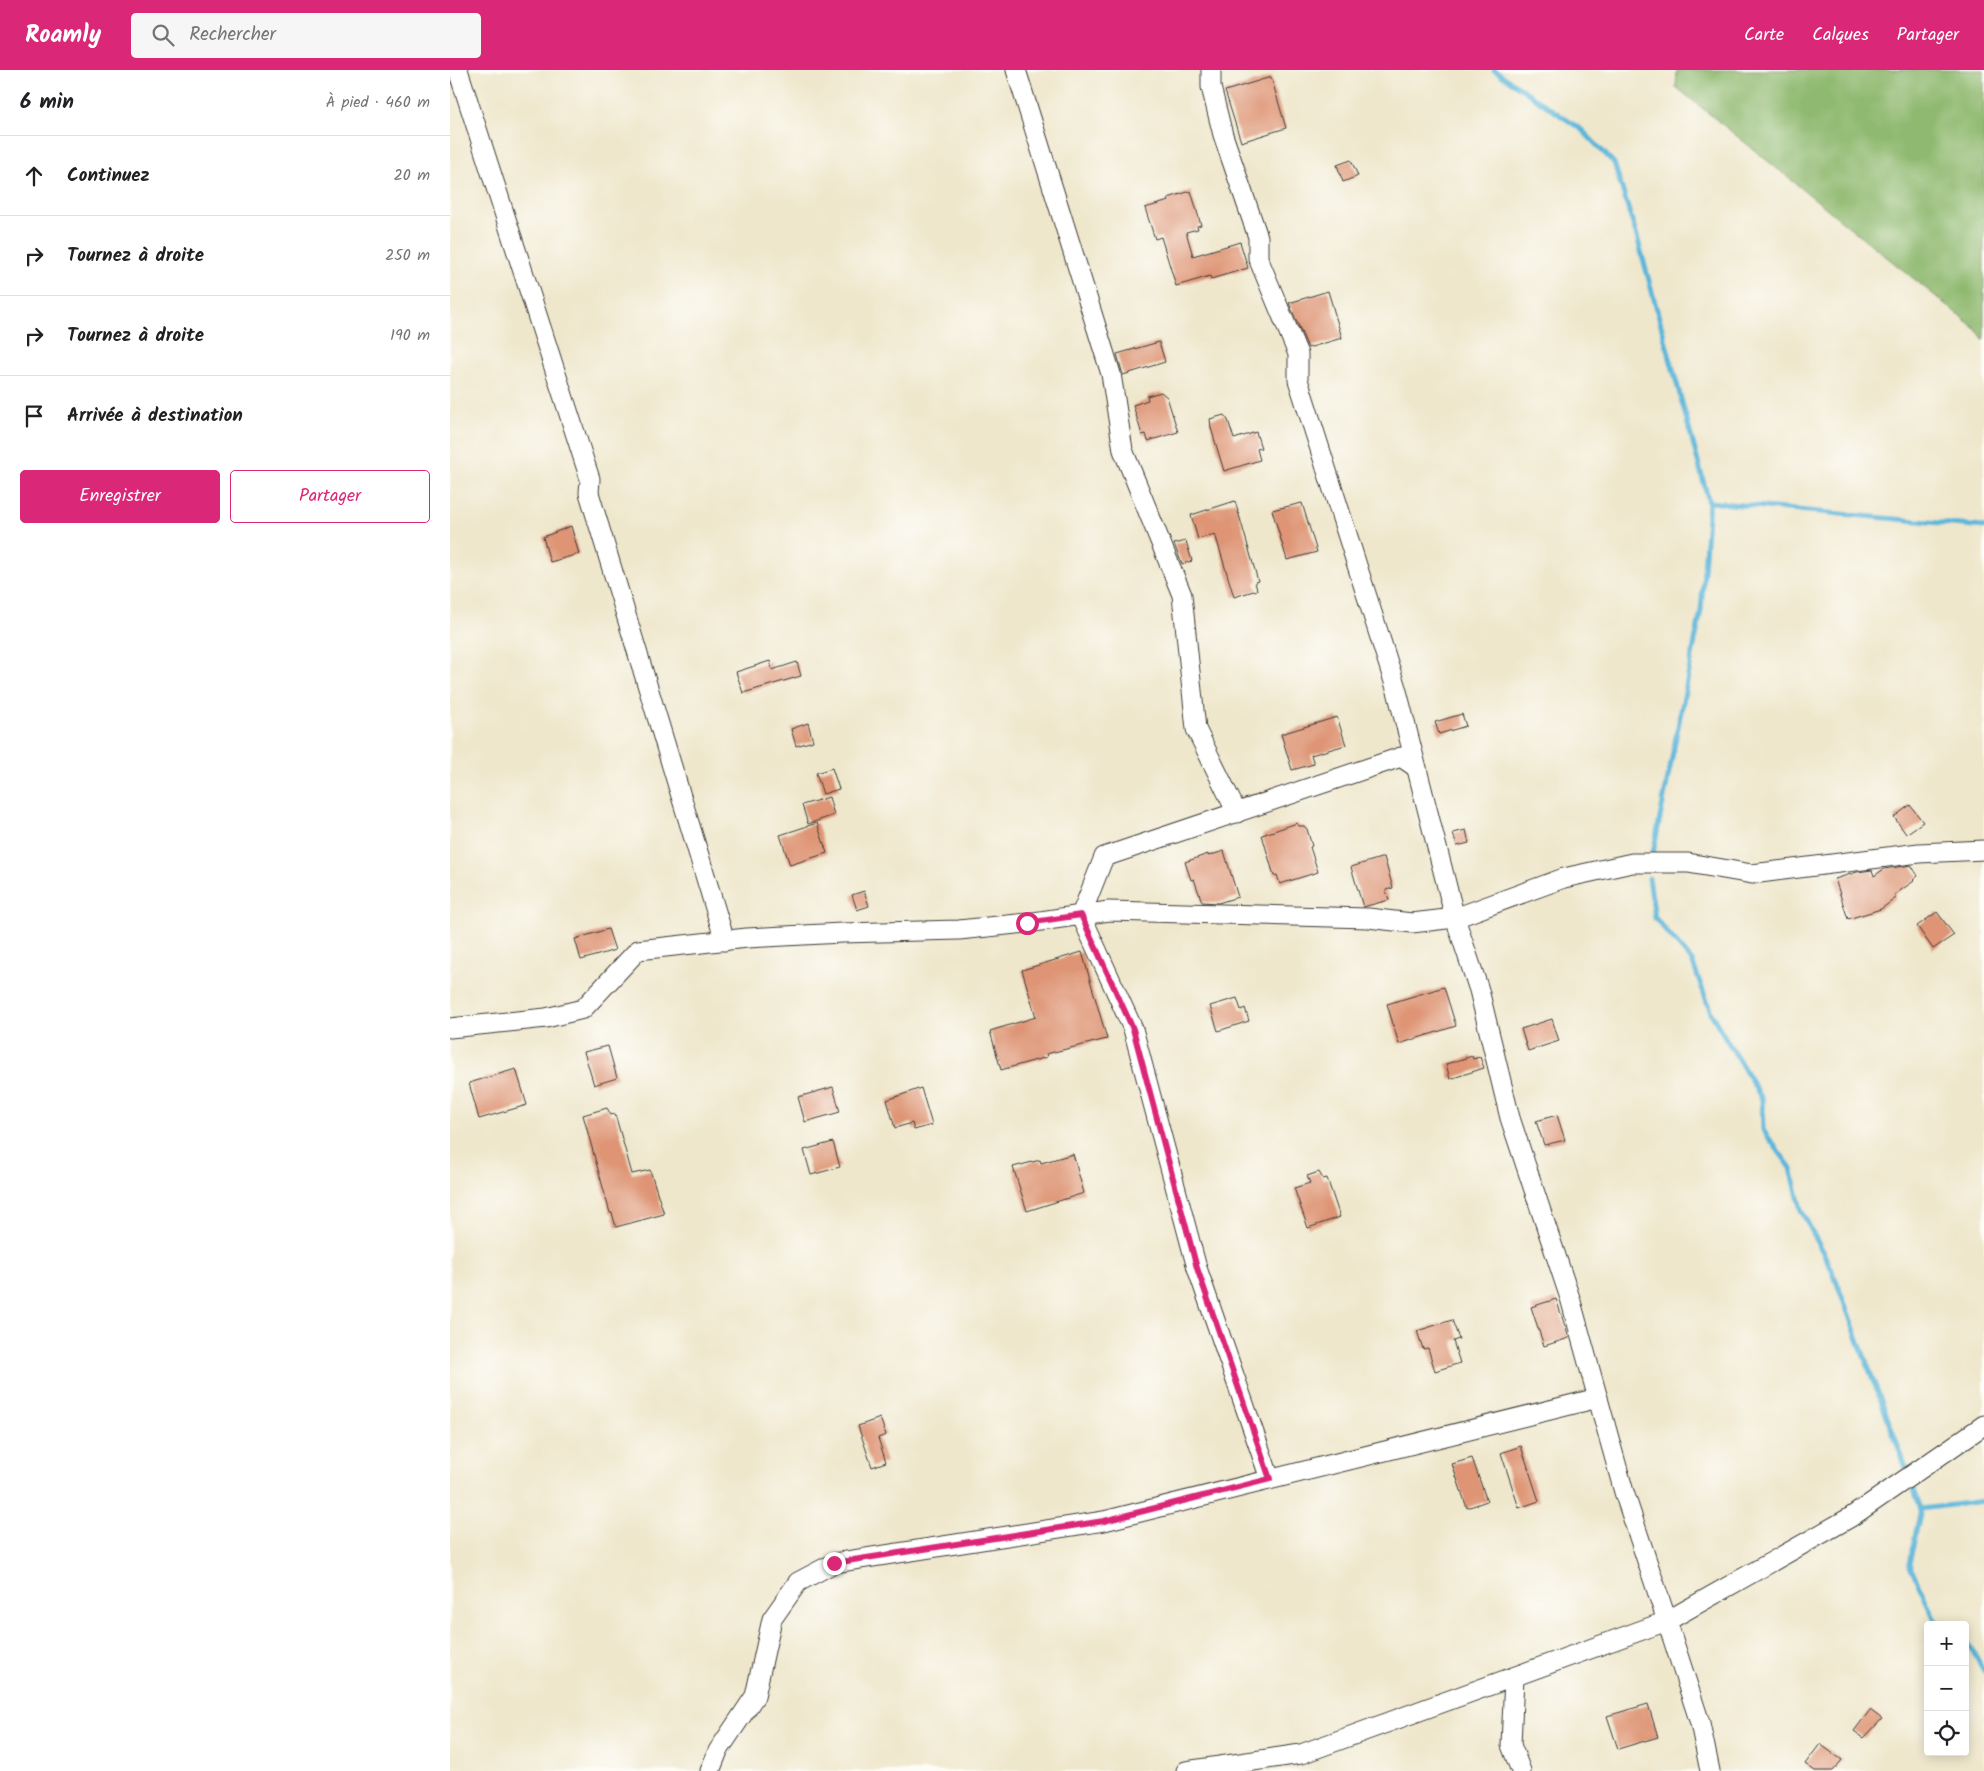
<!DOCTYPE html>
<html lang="fr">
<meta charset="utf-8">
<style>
body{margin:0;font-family:Kalam,sans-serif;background:#f6f6f6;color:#202124}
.controls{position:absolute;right:15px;bottom:15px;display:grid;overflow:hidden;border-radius:5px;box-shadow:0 2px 12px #0003}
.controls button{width:45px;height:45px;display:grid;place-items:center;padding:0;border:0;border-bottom:1px solid #e0e0e0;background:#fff;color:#202124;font:25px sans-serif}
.stop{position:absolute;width:15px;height:15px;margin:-11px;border:4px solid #db2777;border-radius:50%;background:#fff}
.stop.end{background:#db2777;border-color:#fff;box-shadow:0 1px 5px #0008}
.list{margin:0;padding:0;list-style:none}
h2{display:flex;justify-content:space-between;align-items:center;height:65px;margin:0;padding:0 20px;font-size:21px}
h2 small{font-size:16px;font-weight:400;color:#757577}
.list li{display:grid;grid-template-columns:32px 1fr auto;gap:15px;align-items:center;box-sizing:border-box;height:80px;padding:0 20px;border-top:1px solid #e0e0e0}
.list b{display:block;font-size:19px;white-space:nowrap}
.list em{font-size:16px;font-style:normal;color:#757577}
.actions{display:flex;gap:10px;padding:15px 20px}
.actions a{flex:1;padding:11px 0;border:1px solid #db2777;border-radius:5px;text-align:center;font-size:18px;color:#db2777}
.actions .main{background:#db2777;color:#fff}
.icon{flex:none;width:28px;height:28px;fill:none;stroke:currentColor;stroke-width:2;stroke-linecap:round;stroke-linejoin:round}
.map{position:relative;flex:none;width:1534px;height:1701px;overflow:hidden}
header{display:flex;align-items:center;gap:30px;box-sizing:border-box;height:70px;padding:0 25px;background:#db2777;color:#fff}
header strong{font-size:24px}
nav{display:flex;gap:28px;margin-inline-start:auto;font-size:18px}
.search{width:350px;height:45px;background:#f6f6f6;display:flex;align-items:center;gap:12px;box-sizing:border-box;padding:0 18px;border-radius:5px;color:#757577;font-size:19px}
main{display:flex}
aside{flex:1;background:#fff}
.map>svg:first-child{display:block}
.forest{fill:#8fb970;stroke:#566a46}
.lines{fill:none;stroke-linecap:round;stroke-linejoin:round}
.stream{stroke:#5cb6da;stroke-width:5}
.building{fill:#de9475}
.minor-casing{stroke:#3c3a36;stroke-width:21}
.minor{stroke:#fff;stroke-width:19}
.route{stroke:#db2777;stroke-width:6}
</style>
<header>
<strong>Roamly</strong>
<div class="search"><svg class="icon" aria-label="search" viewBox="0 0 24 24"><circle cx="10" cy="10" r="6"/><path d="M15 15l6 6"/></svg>Rechercher</div>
<nav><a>Carte</a><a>Calques</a><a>Partager</a></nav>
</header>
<main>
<aside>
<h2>6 min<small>À pied · 460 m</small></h2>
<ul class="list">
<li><svg class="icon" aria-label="ahead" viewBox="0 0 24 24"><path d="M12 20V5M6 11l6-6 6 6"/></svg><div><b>Continuez</b></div><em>20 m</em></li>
<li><svg class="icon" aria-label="right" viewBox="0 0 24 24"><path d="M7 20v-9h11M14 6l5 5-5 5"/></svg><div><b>Tournez à droite</b></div><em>250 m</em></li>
<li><svg class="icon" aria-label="right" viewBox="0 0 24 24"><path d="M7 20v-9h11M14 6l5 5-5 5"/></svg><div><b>Tournez à droite</b></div><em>190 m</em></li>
<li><svg class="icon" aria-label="arrive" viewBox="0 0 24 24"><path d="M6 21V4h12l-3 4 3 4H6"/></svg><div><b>Arrivée à destination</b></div></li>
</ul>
<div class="actions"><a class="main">Enregistrer</a><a>Partager</a></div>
</aside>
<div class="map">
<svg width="1534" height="1701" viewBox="0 0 1534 1701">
<rect width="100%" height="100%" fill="#fdfcf7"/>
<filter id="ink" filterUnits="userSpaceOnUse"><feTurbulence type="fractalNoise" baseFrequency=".02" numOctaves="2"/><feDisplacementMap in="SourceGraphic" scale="10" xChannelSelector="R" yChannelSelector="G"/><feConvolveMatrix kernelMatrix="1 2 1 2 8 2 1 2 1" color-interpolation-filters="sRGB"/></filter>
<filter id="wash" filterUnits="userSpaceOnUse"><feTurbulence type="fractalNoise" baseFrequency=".0096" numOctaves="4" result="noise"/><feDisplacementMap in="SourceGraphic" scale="20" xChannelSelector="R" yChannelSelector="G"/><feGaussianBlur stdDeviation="1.12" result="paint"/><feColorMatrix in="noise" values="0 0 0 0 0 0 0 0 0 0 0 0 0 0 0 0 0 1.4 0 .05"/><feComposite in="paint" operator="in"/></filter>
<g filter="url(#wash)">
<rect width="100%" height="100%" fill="#efe7cc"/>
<path class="forest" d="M1227,0H1534V270L1526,259L1226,17Z"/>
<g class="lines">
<g class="stream">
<path d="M1044,0L1132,60L1164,93L1188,170L1259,432L1251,541L1203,783"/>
<path d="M1259,432L1534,457"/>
<path d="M1199,808L1205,848L1242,891L1262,945L1312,1029L1313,1060L1341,1098L1351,1140L1382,1200L1458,1403"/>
<path d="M1461,1411L1471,1439L1459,1494L1485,1550L1493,1555"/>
<path d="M1471,1439L1534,1431"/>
<path d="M1515,1567L1534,1601"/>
</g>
</g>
<g id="blocks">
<g class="building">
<path d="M821,7L836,58L791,72L775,21Z"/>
<path d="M901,90L908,106L893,112L887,95Z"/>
<path d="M741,121L751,155L747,156L748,159L736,162L743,186L790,172L798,198L761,209L760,206L726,216L711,167L705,169L695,138L719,131L718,128Z"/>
<path d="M878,221L892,268L858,278L839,233Z"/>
<path d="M709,272L715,292L673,305L667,284Z"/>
<path d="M711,322L717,327L728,362L698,371L696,364L692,365L683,335L698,330L697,326Z"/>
<path d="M774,345L778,350L784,369L806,362L811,378L807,379L810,390L774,401L761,358L760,349Z"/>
<path d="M785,431L808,511L805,512L807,520L784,527L765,464L748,469L741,445Z"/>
<path d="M852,433L867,482L837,490L822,440Z"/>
<path d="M121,456L129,484L100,492L93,467Z"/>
<path d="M736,471L742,491L732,494L724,474Z"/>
<path d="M320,591L322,600L347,592L351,606L293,623L286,602Z"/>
<path d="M1012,644L1016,656L989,664L985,652Z"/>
<path d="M887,647L896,675L861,685L864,694L842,700L831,664Z"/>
<path d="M358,653L363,671L346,676L341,659Z"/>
<path d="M382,698L389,719L373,724L366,703Z"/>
<path d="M379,727L384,745L358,754L352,735Z"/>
<path d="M1460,735L1473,752L1456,764L1444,747Z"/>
<path d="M367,753L377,783L340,795L330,765Z"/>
<path d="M847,753L849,756H854L857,759L862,776L860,777L868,802L830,814L827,805L824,806L812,765Z"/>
<path d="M1016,760L1019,773L1007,776L1003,763Z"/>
<path d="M774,781L788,827L768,833L752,832L744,809L741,810L735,792L758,784V786Z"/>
<path d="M934,787L943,818L936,820L939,830L913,837L901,797Z"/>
<path d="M1461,795L1468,806L1463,810L1464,811L1444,825L1446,828L1431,839L1398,849L1385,809L1407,802L1422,800L1424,806L1434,799Z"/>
<path d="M414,821L419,836L407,840L402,825Z"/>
<path d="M1487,842L1504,865L1483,879L1467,856Z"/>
<path d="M158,859L165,880L131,890L125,869Z"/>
<path d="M632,882L657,969L596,984L597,987L551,1000L540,961L586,947L572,900Z"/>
<path d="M994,917L1006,956L949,974L937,934Z"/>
<path d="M787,928L791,940L795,938L799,951L768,961L760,936Z"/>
<path d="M1102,949L1109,971L1078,981L1071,959Z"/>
<path d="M158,976L167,1008L144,1015L134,982Z"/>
<path d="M1022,986L1023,989L1030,987L1034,998L1000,1009L996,994Z"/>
<path d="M66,999L77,1035L29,1049L19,1013Z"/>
<path d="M383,1017L390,1042L355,1052L348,1027Z"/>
<path d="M471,1018L482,1055L464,1060L462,1053L445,1058L437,1030Z"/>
<path d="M157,1038L161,1045L165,1044L182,1104L200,1100L214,1144L166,1157L162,1143H160L133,1045Z"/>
<path d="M1107,1045L1115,1070L1094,1075L1086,1051Z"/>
<path d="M383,1072L390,1097L361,1105L354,1080Z"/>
<path d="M623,1084L634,1123L577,1141L563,1097L590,1090L591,1093Z"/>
<path d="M869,1102L873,1109L877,1108L890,1147L858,1158L844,1118L860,1113L857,1106Z"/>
<path d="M1106,1229L1119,1268L1094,1276L1081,1237Z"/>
<path d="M1002,1250L1009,1269L1003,1271L1010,1293L985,1301L978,1278L973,1279L967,1261Z"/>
<path d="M430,1348L436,1365L428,1368L436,1392L422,1397L408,1356Z"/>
<path d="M1071,1376L1089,1431L1069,1438L1051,1383Z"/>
<path d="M1022,1388L1037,1431L1017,1438L1002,1394Z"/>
<path d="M1198,1634L1208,1667L1168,1679L1157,1646Z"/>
<path d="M1420,1640L1432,1649L1414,1668L1404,1661Z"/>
<path d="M1370,1674L1392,1690L1383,1701H1365L1355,1694Z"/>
</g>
</g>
</g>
<g filter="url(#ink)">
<use href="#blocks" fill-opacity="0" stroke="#3c3a36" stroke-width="1"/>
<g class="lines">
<defs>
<g id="minor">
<path d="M8,0L140,409L139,423L275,871"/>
<path d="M566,0L661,304L673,380L732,525L746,659L787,743"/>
<path d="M0,958L96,948L133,939L188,880L297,868L392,863L509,860L577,853L659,841L918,848L962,853L1005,848L1114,808L1182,793H1238L1302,804L1469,783L1534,780"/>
<path d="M820,1409L747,1198L683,959L631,845L654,787L951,687L967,698"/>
<path d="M1064,1607L1061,1675L1071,1701"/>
<path d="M260,1701L268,1681L305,1626L322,1549L348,1512L384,1493L654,1451L1148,1328"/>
<path d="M736,1701L851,1684L1217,1551L1174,1422L1120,1228L1060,1048L1029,920L1005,848L947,621L848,310V284L808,188V167L773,65L761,17V0"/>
<path d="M1260,1701L1250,1653L1217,1551L1401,1447L1534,1355"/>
</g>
</defs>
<use href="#minor" class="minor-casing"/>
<use href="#minor" class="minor"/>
</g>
</g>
<g class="lines" filter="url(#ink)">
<path class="route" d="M384,1493L654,1451L820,1409L747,1198L683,959L631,845L577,853"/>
</g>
</svg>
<div class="controls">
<button>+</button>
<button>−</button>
<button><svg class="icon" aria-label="locate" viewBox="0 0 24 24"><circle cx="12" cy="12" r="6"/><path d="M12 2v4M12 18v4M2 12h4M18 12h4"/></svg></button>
</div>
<div class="stop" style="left:577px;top:853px"></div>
<div class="stop end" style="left:384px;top:1493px"></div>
</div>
</main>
